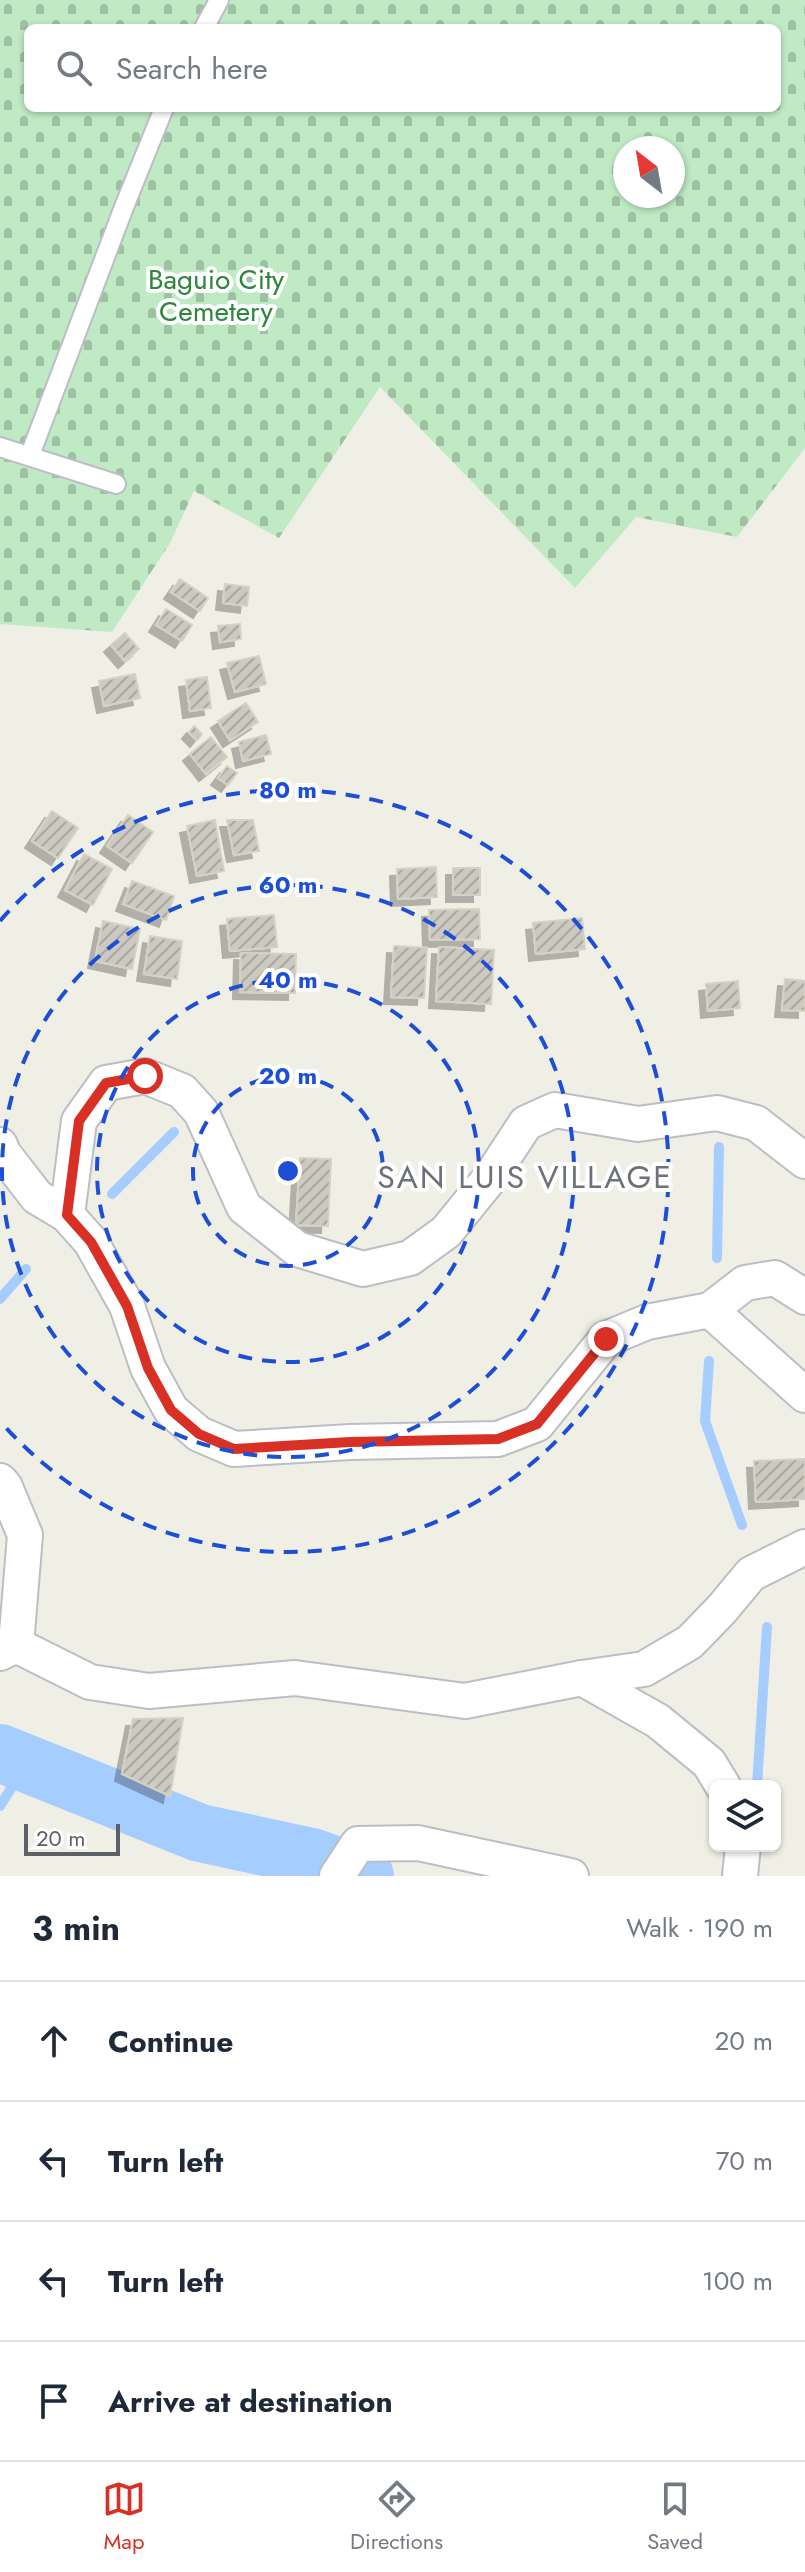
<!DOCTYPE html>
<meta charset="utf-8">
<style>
body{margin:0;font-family:Jost,sans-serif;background:#f2f2f3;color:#1f2937}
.controls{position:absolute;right:24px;bottom:24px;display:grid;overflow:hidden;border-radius:12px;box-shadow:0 2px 6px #0004}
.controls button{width:72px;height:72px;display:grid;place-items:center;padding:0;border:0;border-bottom:2px solid #e0e1e3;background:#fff;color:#1f2937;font:40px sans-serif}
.compass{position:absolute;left:613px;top:136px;width:72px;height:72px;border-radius:50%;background:#fff;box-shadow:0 2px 6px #0004;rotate:329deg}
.scale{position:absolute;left:24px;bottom:20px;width:96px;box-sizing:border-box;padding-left:8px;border:4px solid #5c6067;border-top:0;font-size:22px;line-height:28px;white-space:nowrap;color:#5c6067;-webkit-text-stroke:6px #fff;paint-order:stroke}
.stop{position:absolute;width:24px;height:24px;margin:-18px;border:6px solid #d93025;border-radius:50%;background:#fff}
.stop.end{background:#d93025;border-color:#fff;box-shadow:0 2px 8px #0008}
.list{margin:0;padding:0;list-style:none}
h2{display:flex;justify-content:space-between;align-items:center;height:104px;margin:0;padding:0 32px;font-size:34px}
h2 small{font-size:26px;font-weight:400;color:#747a83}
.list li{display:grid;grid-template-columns:52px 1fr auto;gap:24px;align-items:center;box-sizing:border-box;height:120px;padding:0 32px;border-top:2px solid #e0e1e3}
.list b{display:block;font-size:30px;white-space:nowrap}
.list em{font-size:26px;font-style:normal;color:#747a83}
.icon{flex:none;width:44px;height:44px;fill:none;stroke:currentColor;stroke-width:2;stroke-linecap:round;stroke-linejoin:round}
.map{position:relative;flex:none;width:805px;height:1876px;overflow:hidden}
.search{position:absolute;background:#fff;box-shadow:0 2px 6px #0004;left:24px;right:24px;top:24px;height:88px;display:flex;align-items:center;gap:20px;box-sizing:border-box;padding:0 28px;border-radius:12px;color:#747a83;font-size:30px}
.sheet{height:584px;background:#fff}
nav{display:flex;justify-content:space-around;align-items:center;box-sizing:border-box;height:112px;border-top:2px solid #e0e1e3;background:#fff;font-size:22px;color:#747a83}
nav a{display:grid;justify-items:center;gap:4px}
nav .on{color:#d93025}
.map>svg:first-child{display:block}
.cemetery{fill:url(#cemetery-stones);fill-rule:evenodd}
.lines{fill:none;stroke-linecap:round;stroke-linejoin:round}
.stream{stroke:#a6cdff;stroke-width:10}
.river{stroke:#a6cdff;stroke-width:58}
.building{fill:url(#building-hatch);stroke:#d6d2c2;stroke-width:2;filter:url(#shadow)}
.service-casing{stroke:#bcbec5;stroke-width:22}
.minor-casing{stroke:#bcbec5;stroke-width:38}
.service{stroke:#fff;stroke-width:18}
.minor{stroke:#fff;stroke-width:34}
.route{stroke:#d93025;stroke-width:10}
.ring{fill:none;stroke:#1d4ed8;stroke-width:4;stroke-dasharray:14 10}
.labels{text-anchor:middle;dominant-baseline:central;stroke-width:8;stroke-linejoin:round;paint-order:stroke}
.park-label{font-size:28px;fill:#2c863b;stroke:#fff}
.quarter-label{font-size:32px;letter-spacing:2px;fill:#6d7279;stroke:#fff}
.centre{fill:#1d4ed8;stroke:#fff;stroke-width:4}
.ring-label{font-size:24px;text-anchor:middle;font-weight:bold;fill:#1d4ed8;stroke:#fff;stroke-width:8;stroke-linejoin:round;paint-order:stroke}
</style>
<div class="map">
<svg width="805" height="1876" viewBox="0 0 805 1876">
<defs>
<pattern id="cemetery-stones" width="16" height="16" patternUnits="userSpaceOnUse" patternTransform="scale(2)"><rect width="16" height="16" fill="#bfeac4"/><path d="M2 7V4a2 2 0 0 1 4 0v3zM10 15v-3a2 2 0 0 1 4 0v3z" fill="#9ec1a3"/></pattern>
<pattern id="building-hatch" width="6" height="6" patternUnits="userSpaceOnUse" patternTransform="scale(2)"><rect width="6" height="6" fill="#ccc9c1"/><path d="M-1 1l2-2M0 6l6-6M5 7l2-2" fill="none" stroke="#a9a7a1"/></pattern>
<filter id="shadow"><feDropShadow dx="-7" dy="7" stdDeviation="0" flood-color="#0004"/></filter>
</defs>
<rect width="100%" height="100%" fill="#f0efe5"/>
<path class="cemetery" d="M0,0H805V448L737,537L636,517L575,588L380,387L279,538L194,491L170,543L112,632L0,624ZM28,28H777V108H28ZM625,148H673V196H625Z"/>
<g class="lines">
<g class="stream">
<path d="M112,1194L174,1132"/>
<path d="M717,1258L719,1147"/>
<path d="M0,1299L26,1269"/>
<path d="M709,1361L705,1421L742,1525"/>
<path d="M757,1786L767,1627"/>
<path d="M0,1806L27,1763"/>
</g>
<path class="river" d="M0,1753L200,1833L312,1857L365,1876"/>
</g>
<g class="building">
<path d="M180,579L208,598L200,611L171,592Z"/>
<path d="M225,584L249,587L247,606L223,603Z"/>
<path d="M166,609L192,625L182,641L156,625Z"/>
<path d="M240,624L241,639L220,642L218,626Z"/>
<path d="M125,633L139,649L125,661L111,645Z"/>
<path d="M259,656L266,684L235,692L227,663Z"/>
<path d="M135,674L140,698L104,706L99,681Z"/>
<path d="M207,677L211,708L190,711L186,680Z"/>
<path d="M246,703L258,722L230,740L218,721Z"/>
<path d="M194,726L202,734L197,740L189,732Z"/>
<path d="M266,735L271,754L243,761L239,742Z"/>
<path d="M211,737L227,757L206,774L190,754Z"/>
<path d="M227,766L237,773L228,785L218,778Z"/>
<path d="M52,811L78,828L58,858L32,841Z"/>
<path d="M128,815L153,832L132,863L107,846Z"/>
<path d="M215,820L224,871L197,876L187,826Z"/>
<path d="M227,820H253L259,851L234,855Z"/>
<path d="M84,854L112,869L93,905L65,890Z"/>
<path d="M436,867L437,897L398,899L397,869Z"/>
<rect x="453" y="868" width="27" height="27"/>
<path d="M132,881L174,896L166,920L123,904Z"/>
<path d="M479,909L480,939L430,940L429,910Z"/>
<path d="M274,915L277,947L230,951L227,919Z"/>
<path d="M582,918L585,949L536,954L533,923Z"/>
<path d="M103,921L140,929L132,969L95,961Z"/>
<path d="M150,936L182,941L177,979L144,974Z"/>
<path d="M394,946L427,948L424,998L391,997Z"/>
<path d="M439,947L494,950L491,1004L436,1001Z"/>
<path d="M241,953L296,954L295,993L240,992Z"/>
<path d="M785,979L805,981V1011L782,1010Z"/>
<path d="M738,981L740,1008L708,1011L706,984Z"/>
<path d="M300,1158L331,1159L328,1226L296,1225Z"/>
<path d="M805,1459V1499L756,1502L754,1461Z"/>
<path d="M183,1718L170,1796L122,1774L133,1719Z"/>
</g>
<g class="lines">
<defs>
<g id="service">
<path d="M204,28L219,0"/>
<path d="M0,447L116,484"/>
<path d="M30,455L124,207L164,108"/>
</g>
<g id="minor">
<path d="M0,1145L3,1153L37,1197L67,1215L91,1242L127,1306L148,1368L171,1410L199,1434L234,1449L350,1442L498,1439L537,1424L606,1339L647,1322L710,1310L805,1395"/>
<path d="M67,1215L79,1121L106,1083L145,1076L182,1091L201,1112L244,1207L297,1249L363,1269L410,1258L446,1232L490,1178L526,1123L555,1110L638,1124L717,1113L756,1123L805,1161"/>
<path d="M710,1310L745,1283L775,1278L805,1297"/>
<path d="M0,1481L5,1487L25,1535L16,1645"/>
<path d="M0,1653L16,1645L90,1682L149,1691L295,1678L465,1701L582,1678L644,1669L690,1642L722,1609L751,1574L805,1547"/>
<path d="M582,1678L658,1721L709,1763L723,1786"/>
<path d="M337,1876L358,1844L418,1843L571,1876"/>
<path d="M740,1876L743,1846"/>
</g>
</defs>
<use href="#service" class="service-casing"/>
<use href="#minor" class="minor-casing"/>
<use href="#service" class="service"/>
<use href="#minor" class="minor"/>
</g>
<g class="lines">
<path class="route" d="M145,1076L106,1083L79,1121L67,1215L91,1242L127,1306L148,1368L171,1410L199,1434L234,1449L350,1442L498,1439L537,1424L606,1339"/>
</g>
<g class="ring">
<circle cx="288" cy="1171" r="95"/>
<circle cx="288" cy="1171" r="191"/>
<circle cx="288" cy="1171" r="286"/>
<path d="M0 921A381 381 0 1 1 0 1421"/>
</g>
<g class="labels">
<g class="park-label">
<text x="216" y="279">Baguio City<tspan x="216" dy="32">Cemetery</tspan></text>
</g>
<g class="quarter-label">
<text x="525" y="1177">SAN LUIS VILLAGE</text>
</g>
</g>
<circle cx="288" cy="1171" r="12" class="centre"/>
<g class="ring-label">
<text x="288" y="798">80 m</text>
<text x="288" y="893">60 m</text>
<text x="288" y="988">40 m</text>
<text x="288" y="1084">20 m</text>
</g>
</svg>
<div class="controls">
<button><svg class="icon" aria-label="layers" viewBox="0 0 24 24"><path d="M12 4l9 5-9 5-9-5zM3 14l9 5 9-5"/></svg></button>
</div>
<svg class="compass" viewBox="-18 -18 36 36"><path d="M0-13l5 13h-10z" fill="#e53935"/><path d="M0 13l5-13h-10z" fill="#747a83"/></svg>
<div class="scale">20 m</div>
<div class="stop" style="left:145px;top:1076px"></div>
<div class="stop end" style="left:606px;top:1339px"></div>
<div class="search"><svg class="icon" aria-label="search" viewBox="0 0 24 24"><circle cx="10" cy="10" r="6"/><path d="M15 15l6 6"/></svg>Search here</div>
</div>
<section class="sheet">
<h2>3 min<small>Walk · 190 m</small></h2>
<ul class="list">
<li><svg class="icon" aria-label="ahead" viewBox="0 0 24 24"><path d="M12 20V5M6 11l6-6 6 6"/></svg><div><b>Continue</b></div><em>20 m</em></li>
<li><svg class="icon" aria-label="left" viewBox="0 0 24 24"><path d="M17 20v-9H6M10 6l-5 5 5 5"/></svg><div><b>Turn left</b></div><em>70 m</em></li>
<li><svg class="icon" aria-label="left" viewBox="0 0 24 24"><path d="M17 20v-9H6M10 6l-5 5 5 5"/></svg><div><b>Turn left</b></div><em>100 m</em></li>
<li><svg class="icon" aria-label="arrive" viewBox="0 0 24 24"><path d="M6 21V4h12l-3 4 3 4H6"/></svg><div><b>Arrive at destination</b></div></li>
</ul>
</section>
<nav>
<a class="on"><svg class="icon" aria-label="map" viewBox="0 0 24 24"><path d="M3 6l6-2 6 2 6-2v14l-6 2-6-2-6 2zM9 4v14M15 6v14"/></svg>Map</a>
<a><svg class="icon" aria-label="directions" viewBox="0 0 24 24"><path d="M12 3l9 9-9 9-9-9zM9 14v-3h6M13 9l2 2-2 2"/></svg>Directions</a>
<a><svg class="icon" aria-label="saved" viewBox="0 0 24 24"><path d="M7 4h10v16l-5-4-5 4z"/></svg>Saved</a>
</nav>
